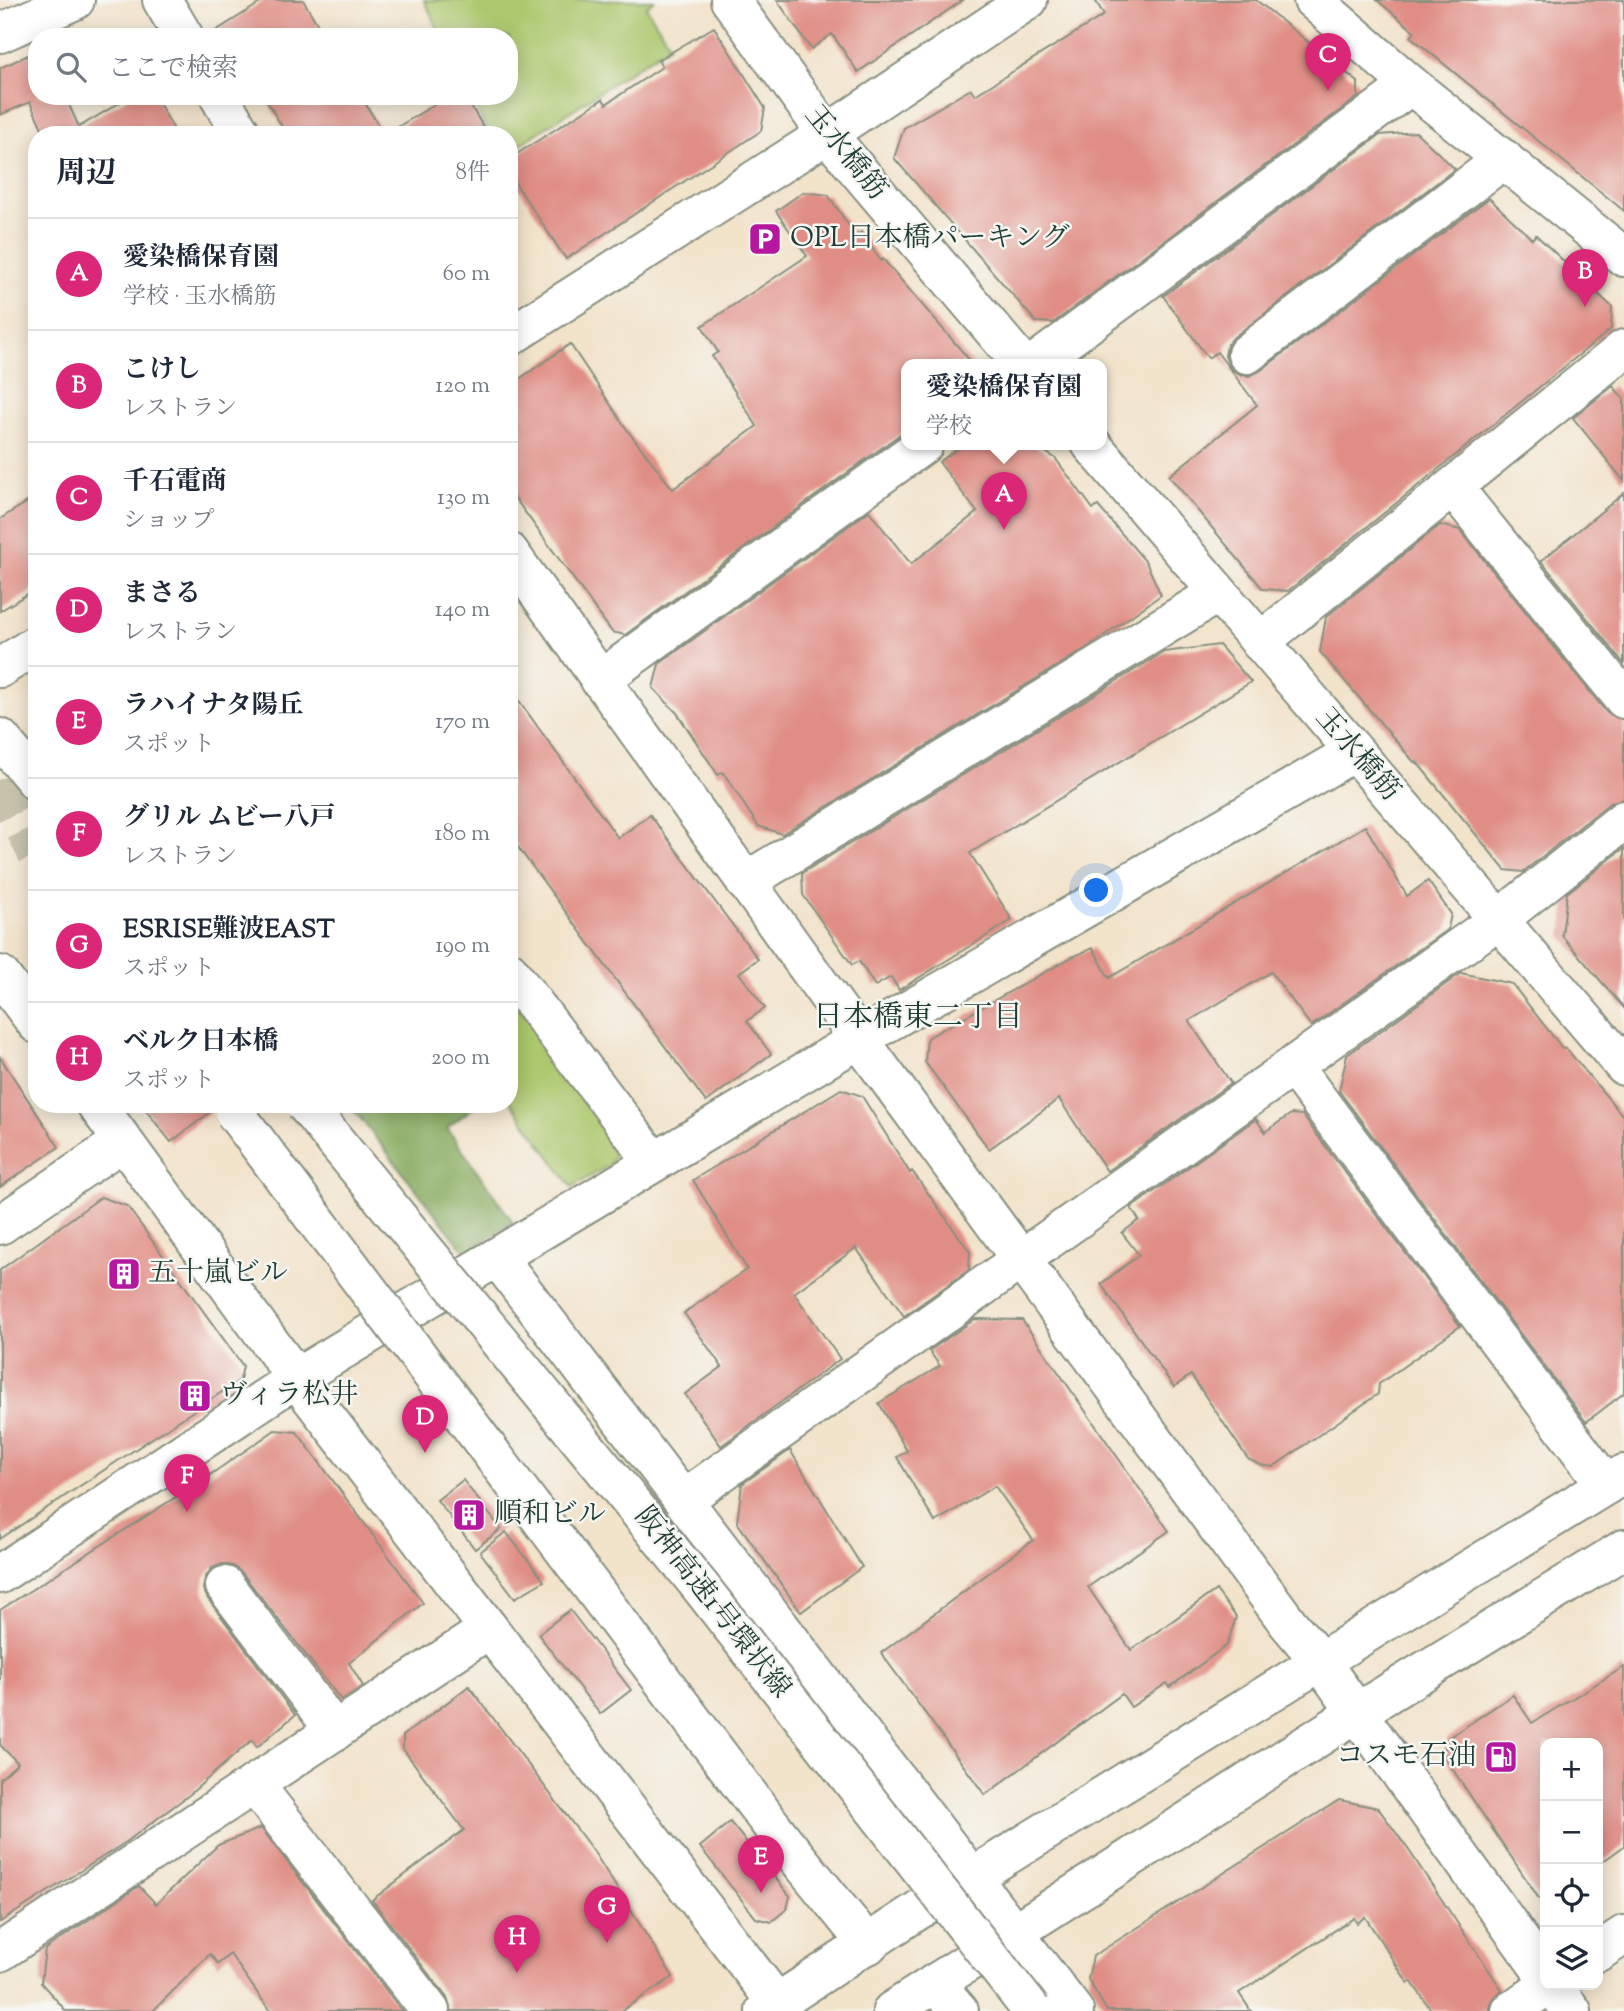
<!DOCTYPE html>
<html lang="ja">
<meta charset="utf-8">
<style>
body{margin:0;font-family:"Sorts Mill Goudy","Noto Serif JP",serif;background:#f2f2f3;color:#1f2937}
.controls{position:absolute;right:21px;bottom:21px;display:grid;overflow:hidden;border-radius:14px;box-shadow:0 4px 18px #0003}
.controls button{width:63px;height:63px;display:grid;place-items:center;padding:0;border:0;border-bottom:2px solid #e0e1e3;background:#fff;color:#1f2937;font:35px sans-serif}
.you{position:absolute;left:1097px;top:891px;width:24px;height:24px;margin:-18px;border:5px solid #fff;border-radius:50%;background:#1a73e8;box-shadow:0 0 0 10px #1a73e833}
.badge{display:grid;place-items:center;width:46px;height:46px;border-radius:50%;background:#db2777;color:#fff;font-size:23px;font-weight:700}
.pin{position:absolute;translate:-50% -58px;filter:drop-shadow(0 2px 4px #0008)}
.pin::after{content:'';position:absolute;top:37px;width:24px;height:21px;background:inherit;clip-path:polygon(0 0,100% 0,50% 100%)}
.popup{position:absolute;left:901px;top:359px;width:206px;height:91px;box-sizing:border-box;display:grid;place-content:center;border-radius:14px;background:#fff;filter:drop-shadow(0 2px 5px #0005);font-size:23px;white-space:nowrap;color:#747a83}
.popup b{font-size:26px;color:#1f2937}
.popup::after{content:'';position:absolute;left:50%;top:100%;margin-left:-14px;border:14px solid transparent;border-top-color:#fff}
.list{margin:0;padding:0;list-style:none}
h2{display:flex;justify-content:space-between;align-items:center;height:91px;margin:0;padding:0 28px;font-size:30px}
h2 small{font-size:23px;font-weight:400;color:#747a83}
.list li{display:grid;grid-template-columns:46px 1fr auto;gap:21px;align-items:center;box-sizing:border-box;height:112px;padding:0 28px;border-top:2px solid #e0e1e3}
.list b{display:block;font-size:26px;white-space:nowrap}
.list p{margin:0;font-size:23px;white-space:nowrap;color:#747a83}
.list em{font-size:23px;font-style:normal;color:#747a83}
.icon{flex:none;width:38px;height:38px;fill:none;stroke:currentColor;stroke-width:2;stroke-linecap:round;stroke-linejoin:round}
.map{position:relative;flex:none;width:1624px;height:2011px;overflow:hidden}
.search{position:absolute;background:#fff;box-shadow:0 4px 18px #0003;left:28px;top:28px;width:490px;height:77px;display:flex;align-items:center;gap:18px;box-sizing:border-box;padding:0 24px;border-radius:28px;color:#747a83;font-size:26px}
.panel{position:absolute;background:#fff;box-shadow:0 4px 18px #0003;left:28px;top:126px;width:490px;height:987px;border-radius:28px}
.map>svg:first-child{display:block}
.green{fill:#acc76d;stroke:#668250;stroke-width:2}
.forest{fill:#89ac60;stroke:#54744a;stroke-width:2}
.building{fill:#e08e85}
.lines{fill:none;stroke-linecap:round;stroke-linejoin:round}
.highway-tunnel{stroke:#c8c2ad;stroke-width:38;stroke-dasharray:38 19;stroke-linecap:butt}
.minor-casing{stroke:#889080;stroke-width:42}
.highway-casing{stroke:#889080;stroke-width:42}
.minor{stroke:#fff;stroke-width:38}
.highway{stroke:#fff;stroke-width:38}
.highway-bridge-casing{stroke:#889080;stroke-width:42;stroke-linecap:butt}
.highway-bridge{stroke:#fff;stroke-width:38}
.labels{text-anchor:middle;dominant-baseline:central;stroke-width:5;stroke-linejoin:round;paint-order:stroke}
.street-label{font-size:28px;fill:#1f3d34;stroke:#f6f6f2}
.poi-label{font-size:28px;fill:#1f3d34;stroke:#f6f6f2;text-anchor:start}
.neighbourhood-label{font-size:30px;fill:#1f3d34;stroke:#f6f6f2}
</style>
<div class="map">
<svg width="1624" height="2011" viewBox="0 0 1624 2011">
<rect width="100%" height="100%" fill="#f6f6f2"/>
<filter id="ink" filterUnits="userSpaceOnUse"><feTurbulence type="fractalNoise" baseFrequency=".0143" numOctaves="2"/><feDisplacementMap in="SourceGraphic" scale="14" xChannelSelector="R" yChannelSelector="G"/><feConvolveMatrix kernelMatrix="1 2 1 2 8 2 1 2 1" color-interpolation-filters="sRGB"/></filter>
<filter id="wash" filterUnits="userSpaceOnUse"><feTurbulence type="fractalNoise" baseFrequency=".00686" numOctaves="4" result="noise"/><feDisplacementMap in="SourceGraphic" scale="28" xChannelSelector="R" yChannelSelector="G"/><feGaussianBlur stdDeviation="1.57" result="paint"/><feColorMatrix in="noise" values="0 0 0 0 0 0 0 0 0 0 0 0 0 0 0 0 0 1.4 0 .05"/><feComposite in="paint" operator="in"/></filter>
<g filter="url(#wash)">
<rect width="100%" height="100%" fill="#f2e3cb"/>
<g class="green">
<path d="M424,0H654L646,7L670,45L509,152V135H489L471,96H509V37H442Z"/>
<path d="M509,994L620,1139L610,1165L572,1187L509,1100Z"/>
</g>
<path class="forest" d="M349,1104H478L447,1128L513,1222L466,1253Z"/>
<g id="blocks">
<g class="building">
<path d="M265,0H303L325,37H206Z"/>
<path d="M777,0H963L858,72L832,34L811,49Z"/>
<path d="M1095,0H1256L1358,82V97L1053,323L1036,322L894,158L904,128L971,89L975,95L1104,15Z"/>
<path d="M1377,0H1624V211L1411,37L1415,32Z"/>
<path d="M714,27L765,108L761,131L566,259L509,174V159L603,99L606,104L662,67L658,60Z"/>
<path d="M37,51V96H65L79,127L131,96H155L177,135H45L30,102L0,115V68Z"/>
<path d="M269,96H361L384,135H287L265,98Z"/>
<path d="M448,96H465L488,135H385Z"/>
<path d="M1416,132L1455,169L1234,337L1227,345L1225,356L1230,368L1239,374L1249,376L1260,371L1489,198L1532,239L1536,235L1612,307L1611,329L1288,591L1263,589L1169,476L1257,405L1217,352L1208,358L1163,296L1380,135Z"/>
<path d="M803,192L828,195L856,236L861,232L881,261L883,259L973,364H906V430L625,635L612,632L509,490V386L570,344L628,431L673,489L757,426L712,356L718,352L702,326L807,256L776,211Z"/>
<path d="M1613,386L1624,399V481L1573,418Z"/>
<path d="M964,444H1032L1055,458L1093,509L1098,506L1146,562L1161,595L1085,649L782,834L758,826L723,772L718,775L677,713L653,688L659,664L869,511L911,564L977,512L939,462Z"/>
<path d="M1624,493V664L1541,561Z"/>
<path d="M37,496V588L0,611V519Z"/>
<path d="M1440,525L1460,530L1607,713L1624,720V799L1610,803L1523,872L1505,870L1416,761L1414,762L1320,652L1326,617Z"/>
<path d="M1219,645L1251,682L970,853L1012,920L899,990L891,977L875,986L859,961L852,965L803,895L802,873L1164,652Z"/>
<path d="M509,687L618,838L650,815L758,959L739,973L765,1008L747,1021L771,1054L706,1102L509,835Z"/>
<path d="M1365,826L1407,896L1428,881L1451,914L1448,929L1311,1026L1271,972L1189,1021L1231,1083L1107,1171L1059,1099L989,1149L925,1062L927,1038L1072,957L1093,948L1109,978Z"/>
<path d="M1624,848V1008L1562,936L1567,893Z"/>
<path d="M1461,973L1512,984L1563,1049L1565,1047L1624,1117V1393L1586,1422L1339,1091L1347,1055Z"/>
<path d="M0,1057L59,1147L0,1187Z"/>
<path d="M841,1089L862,1096L910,1173L912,1171L970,1252L969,1270L904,1316L856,1248L794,1293L840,1359L721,1446L685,1394L722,1367L684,1313L747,1269L693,1180Z"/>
<path d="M141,1104H215L214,1109L171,1142Z"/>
<path d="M1291,1114L1302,1115L1460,1326L1379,1384L1378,1394L1273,1467L1260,1465L1248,1459L1191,1375L1174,1387L1101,1284L1139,1255L1122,1233L1139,1220L1131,1208L1256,1119L1265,1132Z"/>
<path d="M101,1197L127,1206L243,1366L240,1380L0,1539V1270Z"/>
<path d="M975,1319L1022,1320L1169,1531L1088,1587L1131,1650L1216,1590L1236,1617L1227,1645L1170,1687L1167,1683L1131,1707L1122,1694L985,1795L881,1653L1033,1540L995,1486L935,1522L897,1457L907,1451L879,1403L940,1366L929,1351Z"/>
<path d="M275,1430L297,1432L423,1603L349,1663L363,1686L341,1700L242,1573L233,1566L222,1564L212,1568L205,1578L203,1589L208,1599L295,1715L257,1747L252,1740L189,1795L126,1842L0,1922V1779L18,1763L0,1745V1610L207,1477Z"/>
<path d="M790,1450L862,1567L801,1612L737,1522L742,1484Z"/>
<path d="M463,1480L501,1529L475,1549L437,1500Z"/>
<path d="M506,1532L544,1581L515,1598L480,1552Z"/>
<path d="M570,1610L631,1690L600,1714L538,1634Z"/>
<path d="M1624,1667V1846L1598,1865V1743H1545V1901L1542,1903L1443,1755L1448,1738L1513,1695L1532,1723Z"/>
<path d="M469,1686L594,1852L673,1977L621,2011H451L447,1998L372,1900L464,1830L403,1749V1736Z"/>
<path d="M1339,1800L1378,1808L1408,1849L1502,1990L1491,2001L1490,2011H1432L1411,1981L1408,1983L1365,1917L1357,1923L1354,1918L1239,1993L1251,2011H1107L1088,1979L1093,1956Z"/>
<path d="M730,1822L790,1896L787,1909L771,1922L756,1918L700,1847Z"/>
<path d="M261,1828L402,2011H270L230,1954L218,1964L210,1954L153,2011H66L41,1983L45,1949L139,1886L156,1904L218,1845Z"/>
</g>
</g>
</g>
<g filter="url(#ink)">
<use href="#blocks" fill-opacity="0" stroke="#889080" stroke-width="2"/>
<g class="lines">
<path class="highway-tunnel" d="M0,779L37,854"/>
<defs>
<g id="minor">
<path d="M162,0L184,37"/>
<path d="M730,0L827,134L1022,364"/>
<path d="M1313,0L1411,85L1624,257"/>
<path d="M0,33L75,0"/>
<path d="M219,96L242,135"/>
<path d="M509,337L827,134L1028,0"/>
<path d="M1247,354L1504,159"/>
<path d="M1034,364L1411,85"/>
<path d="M1091,444L1624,1066"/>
<path d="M1453,487L1624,699"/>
<path d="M509,552L859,1039L1288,1623L1320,1661L1545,1975"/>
<path d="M1260,642L1624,349"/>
<path d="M0,668L37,644"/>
<path d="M600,680L924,444"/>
<path d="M745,882L1218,593"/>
<path d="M509,971L654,1162"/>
<path d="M0,975L37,1024"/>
<path d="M1293,1066L1606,1485"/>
<path d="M96,1104L296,1378L783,2011"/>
<path d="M0,1225L123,1141"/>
<path d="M497,1257L1074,2011"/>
<path d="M684,1499L1498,920L1624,820"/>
<path d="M0,1574L296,1378L859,1039L1354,752"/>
<path d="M225,1586L335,1731"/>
<path d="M254,1784L430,2011"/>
<path d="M0,1952L489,1629"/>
<path d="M1598,1952L1624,1935"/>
<path d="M1552,1985L1572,2011"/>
<path d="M765,2011L920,1909L1624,1474"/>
<path d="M892,2011L1356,1713L1624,1549"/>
<path d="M1511,2011L1547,1985"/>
</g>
<g id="highway">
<path d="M0,738L37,782"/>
<path d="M778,1834L868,1945"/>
<path d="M935,1983L959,2011"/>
</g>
</defs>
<use href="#minor" class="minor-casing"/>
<use href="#highway" class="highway-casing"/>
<use href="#minor" class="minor"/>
<use href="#highway" class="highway"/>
<defs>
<g id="highway-bridge">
<path d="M305,1104L699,1585L1032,2011"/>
<path d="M235,1113L778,1834"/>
</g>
</defs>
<use href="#highway-bridge" class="highway-bridge-casing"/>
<use href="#highway-bridge" class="highway-bridge"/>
</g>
</g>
<defs>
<symbol id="parking-square" viewBox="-11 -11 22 22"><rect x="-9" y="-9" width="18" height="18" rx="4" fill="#b5179e" stroke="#f6f6f2"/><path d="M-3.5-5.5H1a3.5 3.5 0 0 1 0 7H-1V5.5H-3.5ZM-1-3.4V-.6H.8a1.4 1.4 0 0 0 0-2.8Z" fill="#fff"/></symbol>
<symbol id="building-square" viewBox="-11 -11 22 22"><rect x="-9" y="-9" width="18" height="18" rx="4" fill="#b5179e" stroke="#f6f6f2"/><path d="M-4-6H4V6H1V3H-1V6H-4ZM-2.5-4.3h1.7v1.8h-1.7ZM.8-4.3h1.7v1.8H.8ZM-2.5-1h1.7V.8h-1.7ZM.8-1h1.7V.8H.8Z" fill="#fff"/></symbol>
<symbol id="fuel-square" viewBox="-11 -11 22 22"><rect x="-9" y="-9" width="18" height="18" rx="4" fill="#b5179e" stroke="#f6f6f2"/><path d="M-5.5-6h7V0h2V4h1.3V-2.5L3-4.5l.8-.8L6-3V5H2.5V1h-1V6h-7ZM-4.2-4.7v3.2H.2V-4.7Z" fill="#fff"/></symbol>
</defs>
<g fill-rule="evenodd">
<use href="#parking-square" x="746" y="220" width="38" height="38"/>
<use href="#building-square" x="105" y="1255" width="38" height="38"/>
<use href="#building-square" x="176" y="1377" width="38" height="38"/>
<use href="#building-square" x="450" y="1496" width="38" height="38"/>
<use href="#fuel-square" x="1482" y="1738" width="38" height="38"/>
</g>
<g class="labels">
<g class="street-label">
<text transform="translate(845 153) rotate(51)">玉水橋筋</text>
<text transform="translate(1357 755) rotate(49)">玉水橋筋</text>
<text transform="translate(712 1603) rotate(52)">阪神高速1号環状線</text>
</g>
<g class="poi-label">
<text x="790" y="239">OPL日本橋パーキング</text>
<text x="148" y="1274">五十嵐ビル</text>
<text x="220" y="1396">ヴィラ松井</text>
<text x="494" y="1515">順和ビル</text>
<text x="1476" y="1757" text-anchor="end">コスモ石油</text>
</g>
<g class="neighbourhood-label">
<text x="918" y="1018">日本橋東二丁目</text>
</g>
</g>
</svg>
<div class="controls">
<button>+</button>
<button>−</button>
<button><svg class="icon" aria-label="locate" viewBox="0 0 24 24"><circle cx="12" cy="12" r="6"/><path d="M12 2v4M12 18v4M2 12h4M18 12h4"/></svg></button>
<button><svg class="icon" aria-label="layers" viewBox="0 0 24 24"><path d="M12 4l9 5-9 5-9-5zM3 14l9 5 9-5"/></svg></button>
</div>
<div class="you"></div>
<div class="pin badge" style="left:1004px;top:530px">A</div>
<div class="popup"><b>愛染橋保育園</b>学校</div>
<div class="pin badge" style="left:1585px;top:307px">B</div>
<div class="pin badge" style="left:1328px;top:91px">C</div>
<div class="pin badge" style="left:425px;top:1453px">D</div>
<div class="pin badge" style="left:761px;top:1893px">E</div>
<div class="pin badge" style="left:187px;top:1512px">F</div>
<div class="pin badge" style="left:607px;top:1943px">G</div>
<div class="pin badge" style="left:517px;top:1973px">H</div>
<div class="search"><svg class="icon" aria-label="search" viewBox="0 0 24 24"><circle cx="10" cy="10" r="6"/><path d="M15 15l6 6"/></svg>ここで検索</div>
<section class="panel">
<h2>周辺<small>8件</small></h2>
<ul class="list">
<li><span class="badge">A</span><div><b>愛染橋保育園</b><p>学校 · 玉水橋筋</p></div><em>60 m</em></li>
<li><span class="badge">B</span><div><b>こけし</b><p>レストラン</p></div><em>120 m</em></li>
<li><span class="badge">C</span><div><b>千石電商</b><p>ショップ</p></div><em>130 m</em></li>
<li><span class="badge">D</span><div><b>まさる</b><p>レストラン</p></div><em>140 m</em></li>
<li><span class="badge">E</span><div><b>ラハイナタ陽丘</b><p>スポット</p></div><em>170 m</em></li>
<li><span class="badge">F</span><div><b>グリル ムビー八戸</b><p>レストラン</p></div><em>180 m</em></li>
<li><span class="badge">G</span><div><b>ESRISE難波EAST</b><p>スポット</p></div><em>190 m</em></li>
<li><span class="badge">H</span><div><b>ベルク日本橋</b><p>スポット</p></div><em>200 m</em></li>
</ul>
</section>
</div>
